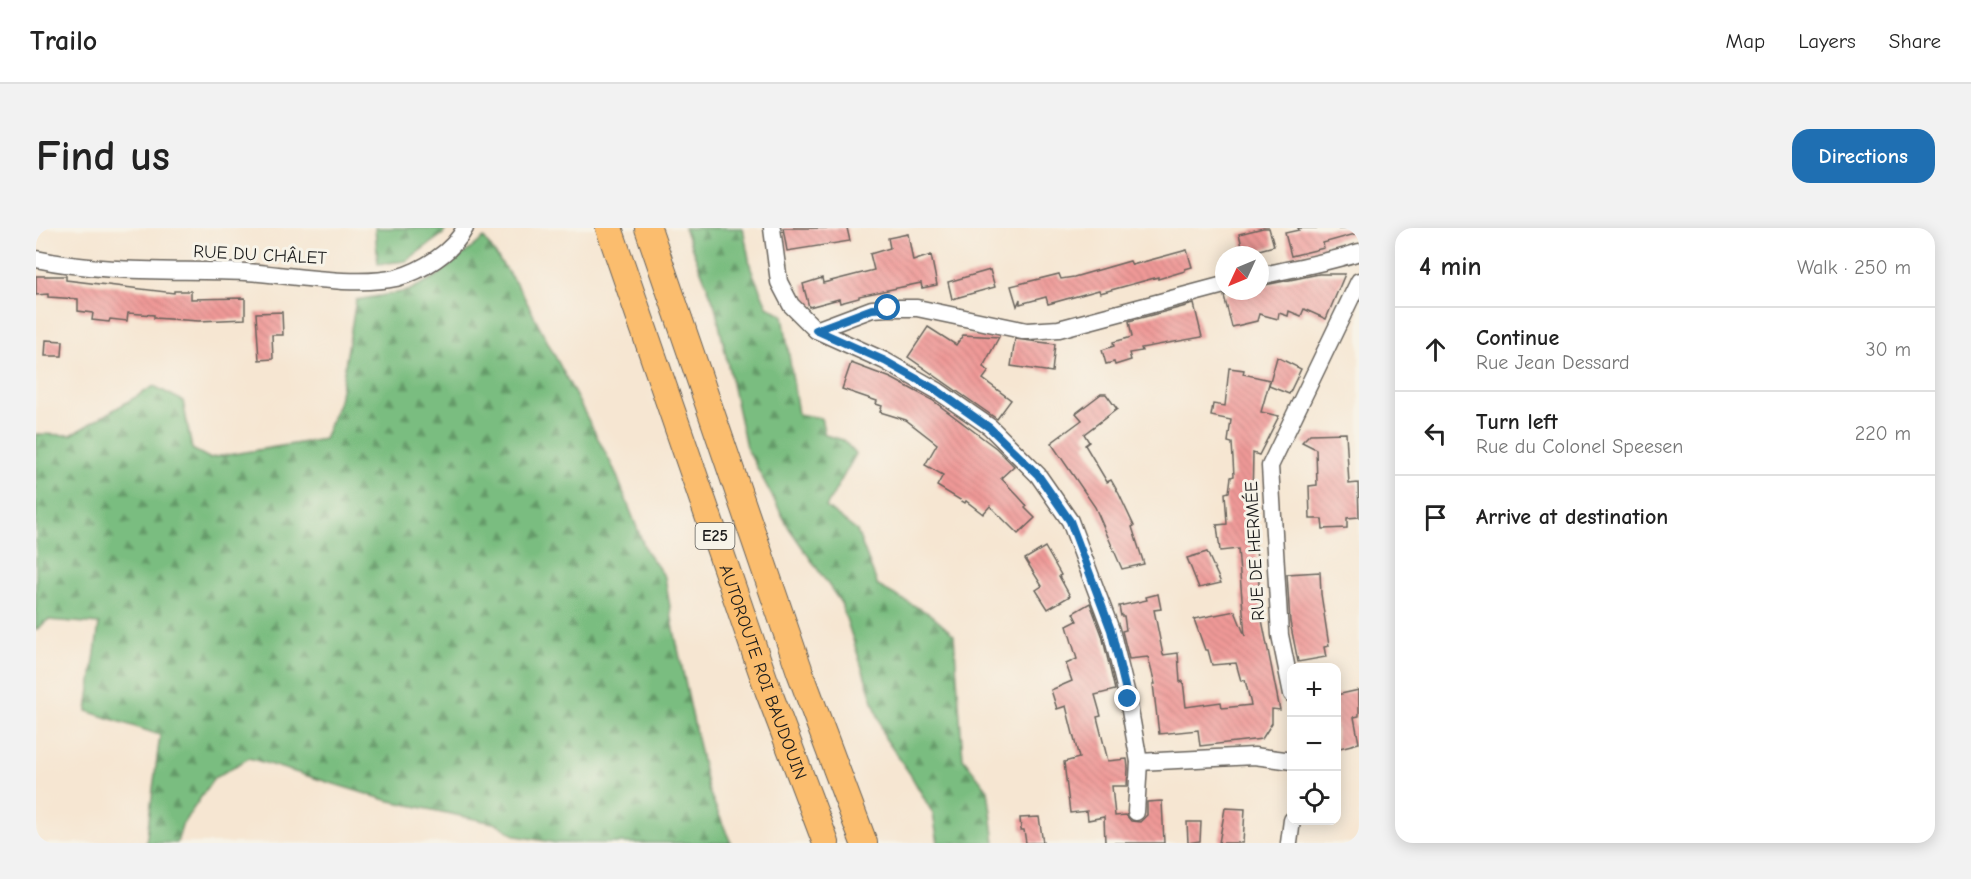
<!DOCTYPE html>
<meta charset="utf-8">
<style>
body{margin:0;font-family:"Comic Neue",sans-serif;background:#f2f2f2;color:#222}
.controls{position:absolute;right:18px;bottom:18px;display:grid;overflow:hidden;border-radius:12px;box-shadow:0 3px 15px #0003}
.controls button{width:54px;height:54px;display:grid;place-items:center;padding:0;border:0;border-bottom:2px solid #e0e0e0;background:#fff;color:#222;font:30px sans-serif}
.compass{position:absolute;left:1179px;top:18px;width:54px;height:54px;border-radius:50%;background:#fff;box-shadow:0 3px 15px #0003;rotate:226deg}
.stop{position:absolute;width:18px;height:18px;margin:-14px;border:4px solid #1f6fb2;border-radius:50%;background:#fff}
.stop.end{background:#1f6fb2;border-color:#fff;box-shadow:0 2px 6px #0008}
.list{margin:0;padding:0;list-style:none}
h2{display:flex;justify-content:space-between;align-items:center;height:78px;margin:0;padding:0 24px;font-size:26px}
h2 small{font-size:20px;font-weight:400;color:#767676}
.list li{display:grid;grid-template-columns:39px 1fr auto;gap:18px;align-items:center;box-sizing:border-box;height:84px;padding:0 24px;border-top:2px solid #e0e0e0}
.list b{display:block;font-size:22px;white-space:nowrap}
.list p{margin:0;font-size:20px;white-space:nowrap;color:#767676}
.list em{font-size:20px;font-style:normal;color:#767676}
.icon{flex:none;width:33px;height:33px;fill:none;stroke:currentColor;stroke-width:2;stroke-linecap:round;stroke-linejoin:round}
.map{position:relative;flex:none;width:1323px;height:615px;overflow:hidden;border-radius:18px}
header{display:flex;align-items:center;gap:36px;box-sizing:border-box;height:84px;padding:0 30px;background:#fff;border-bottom:2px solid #e0e0e0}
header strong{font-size:28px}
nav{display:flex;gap:33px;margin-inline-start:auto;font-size:21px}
.intro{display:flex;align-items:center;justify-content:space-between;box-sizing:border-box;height:144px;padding:0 36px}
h1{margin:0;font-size:42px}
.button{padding:15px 27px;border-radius:18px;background:#1f6fb2;color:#fff;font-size:21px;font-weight:700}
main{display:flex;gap:36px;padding:0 36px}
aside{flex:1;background:#fff;border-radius:18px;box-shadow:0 3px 15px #0003}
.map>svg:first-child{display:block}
.forest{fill:url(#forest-firs);stroke:#4b6c4e;stroke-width:1.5}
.building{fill:url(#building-back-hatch)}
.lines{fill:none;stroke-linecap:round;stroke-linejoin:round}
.minor-casing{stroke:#68635c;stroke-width:19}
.highway-casing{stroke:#68635c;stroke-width:28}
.minor{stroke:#fff;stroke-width:16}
.highway{stroke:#fbbd6e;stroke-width:26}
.route{stroke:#1f6fb2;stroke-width:8}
.labels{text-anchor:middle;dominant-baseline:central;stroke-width:6;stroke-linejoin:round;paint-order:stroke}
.shield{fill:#f7f3e8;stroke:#5e5c59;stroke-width:1.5}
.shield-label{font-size:16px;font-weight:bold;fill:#1c1c1c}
.street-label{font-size:18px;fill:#1c1c1c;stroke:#f7f3e8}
</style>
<header>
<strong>Trailo</strong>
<nav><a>Map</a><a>Layers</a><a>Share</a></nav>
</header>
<div class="intro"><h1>Find us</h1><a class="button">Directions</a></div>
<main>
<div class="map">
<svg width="1323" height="615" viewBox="0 0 1323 615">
<defs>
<pattern id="forest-firs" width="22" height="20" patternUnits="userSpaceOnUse" patternTransform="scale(1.5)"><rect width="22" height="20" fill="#7abd80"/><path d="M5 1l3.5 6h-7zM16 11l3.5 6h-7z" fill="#639968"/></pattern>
<pattern id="building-back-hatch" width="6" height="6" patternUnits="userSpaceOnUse" patternTransform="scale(1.5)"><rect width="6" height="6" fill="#ef9997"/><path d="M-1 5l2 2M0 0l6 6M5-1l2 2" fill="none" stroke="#cc8382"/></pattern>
</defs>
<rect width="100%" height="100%" fill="#f7f3e8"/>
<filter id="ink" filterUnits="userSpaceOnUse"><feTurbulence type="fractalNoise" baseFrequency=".0167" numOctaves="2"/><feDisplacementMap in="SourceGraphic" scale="12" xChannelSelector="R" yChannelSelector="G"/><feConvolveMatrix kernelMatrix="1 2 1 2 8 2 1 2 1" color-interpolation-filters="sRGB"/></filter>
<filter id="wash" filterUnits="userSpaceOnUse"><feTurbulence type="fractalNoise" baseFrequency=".008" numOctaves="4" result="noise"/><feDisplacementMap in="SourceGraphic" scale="24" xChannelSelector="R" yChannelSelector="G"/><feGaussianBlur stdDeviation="1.35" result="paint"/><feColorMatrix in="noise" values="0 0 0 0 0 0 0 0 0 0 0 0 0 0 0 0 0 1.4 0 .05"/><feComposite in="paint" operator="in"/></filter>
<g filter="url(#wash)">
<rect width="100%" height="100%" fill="#f6e6d2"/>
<g class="forest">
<path d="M339,0H410L407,6L370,33L342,36Z"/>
<path d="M648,0H707L715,41L731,78L747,87L762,186L785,190L789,207L807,212L820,226L790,279L821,303L842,358L894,386L918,407L927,530L952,562L959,615H902L897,586L874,546L849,510L805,375L753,300L710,219L679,78Z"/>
<path d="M448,10L485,63L579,243L610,323L629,349L638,402L672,561L695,615H521L480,608L462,596L350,572L213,530L178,550L146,597L141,615H110L124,507L51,483L63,396L12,392L0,402V206L35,207L118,158L147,173L156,221L173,230L288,211L303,173L320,72L372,63L401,48Z"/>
</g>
<g id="blocks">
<g class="building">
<path d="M747,0H811L814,13L751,23Z"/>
<path d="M1227,0H1233L1238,18L1208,26L1203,6Z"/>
<path d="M1262,0H1323V5L1287,15L1288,20L1255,28L1249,5L1263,2Z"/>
<path d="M872,6L877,33L895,27L901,57L886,60L885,55L823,68V70L804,75L803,71L773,79L767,56L786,50L787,55L838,42L834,26L854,20L852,10Z"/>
<path d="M1151,22L1156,39L1149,41V43L1122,51V49L1064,65L1063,62L1012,76L1010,69L984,76V71L981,78L975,58L1023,46L1025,51L1038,49L1094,33L1096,37Z"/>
<path d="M954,42L959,59L916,71L912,54Z"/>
<path d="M1283,46H1309L1290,91L1268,81L1265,88L1253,83L1252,88L1243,85L1242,91L1223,86L1221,93L1196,99L1188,68L1199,63H1224V58Z"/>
<path d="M0,48H30V52L138,65V63H155V71L209,70V91L163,93L118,90V87L92,85L91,93L74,91L73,94L56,92L57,85L42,83V71L12,69V66L0,67Z"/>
<path d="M1158,76L1166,109L1105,120L1106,123L1093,125L1095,132L1079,137L1078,134L1070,136L1066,122L1078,118L1077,114L1096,109L1093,93Z"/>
<path d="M246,84L247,107H236L237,131L223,132L220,85Z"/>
<path d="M892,99L920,117L927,107L963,109L947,139L953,143L947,151L975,172L961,191L872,129Z"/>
<path d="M979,111L1019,116L1016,144L975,138Z"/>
<path d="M10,112L27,113L26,128H9Z"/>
<path d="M1241,129L1265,141L1253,166L1233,158Z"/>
<path d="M815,135L855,150L896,172L960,220L978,238L965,250L983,269L991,278L989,280L999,290L982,306L954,278L947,286L930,273L929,275L901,258L907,247L889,237L901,216L870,192L844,184L846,178L840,176L841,173L806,161Z"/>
<path d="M1193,140L1208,142L1207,146L1234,152L1225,184L1243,188L1223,227L1217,225L1216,272L1226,392L1244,482L1236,481V495L1226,511L1164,518L1162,502L1123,506L1117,456H1119L1112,429L1093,431L1086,403L1090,402L1088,388H1085L1083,378L1111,372L1110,369L1122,366L1125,381L1118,382L1127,427L1142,425L1144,454L1147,453L1150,479L1185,474L1186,480L1215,477L1209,452L1205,453L1200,435L1176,437L1172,422H1169L1158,391L1199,383L1209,408L1202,321L1184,323L1181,297L1191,296L1189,265L1193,264L1195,249L1198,248L1196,215L1192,214L1195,192L1175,188L1177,176L1189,178Z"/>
<path d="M1065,166H1070L1081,181L1048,206L1053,214L1049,217L1071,254L1075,252L1083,266L1098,298L1096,299L1108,336L1086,341L1059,279L1015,215L1046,192L1040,185Z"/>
<path d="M1310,205L1313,256L1322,255L1323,289L1311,290V300L1287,301L1286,291H1274L1273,258L1281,257L1280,221L1266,214L1274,206Z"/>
<path d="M1009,319L1025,347L1023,348L1034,368L1012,381L1000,362L1006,358L989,331Z"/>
<path d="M1171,324L1185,355L1163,360L1151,330Z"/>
<path d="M1284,344L1285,366L1293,418L1288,419L1290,429L1262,434L1254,394L1251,346Z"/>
<path d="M1054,375L1066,407L1079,462L1059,467L1065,488L1061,489L1072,533L1091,531L1092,540L1091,558H1076L1079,588L1090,587L1095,593L1104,594L1111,587V574L1126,573L1128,615H1069L1068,589L1052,592L1051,583L1034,585L1028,534L1043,530L1030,478L1021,481L1015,462L1036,453L1030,436L1041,431L1031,398L1041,393L1037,385Z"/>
<path d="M1323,462V488L1318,489L1323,515L1300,521V467Z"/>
<path d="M1189,580L1209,581L1207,615H1183Z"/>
<path d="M1003,589L1007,615H990L988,602H985L984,590Z"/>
<path d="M1151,594H1165L1164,613L1152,615Z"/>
</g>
</g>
</g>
<g filter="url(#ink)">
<use href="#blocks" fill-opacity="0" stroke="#68635c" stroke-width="1.5"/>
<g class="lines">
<defs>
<g id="minor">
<path d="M736,0L743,54L755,77L780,102L849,133L902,163L954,199L1002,247L1034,293L1075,402L1092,471L1103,534L1100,584"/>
<path d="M0,31C69,46 140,41 210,44C253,47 319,59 360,50C386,43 417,24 429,0"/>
<path d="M1224,48C1257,40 1291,35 1323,24"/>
<path d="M780,102L836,81L852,80H881L991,103L1023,101L1188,57"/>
<path d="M1256,466L1244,407L1234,238L1323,53"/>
<path d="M1103,534L1218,528L1256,533"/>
<path d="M1253,615L1256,592"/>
</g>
<g id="highway">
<path id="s1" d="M573,0L732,462L790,615"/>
<path d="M612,0L764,444L828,615"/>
</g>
</defs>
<use href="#minor" class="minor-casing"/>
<use href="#highway" class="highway-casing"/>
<use href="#minor" class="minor"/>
<use href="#highway" class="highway"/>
</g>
</g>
<g class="lines" filter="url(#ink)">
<path class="route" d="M852,80L836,81L780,102L849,133L902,163L954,200L1002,247L1034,293L1075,402L1092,471"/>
</g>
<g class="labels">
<rect class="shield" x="659.5" y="295" width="39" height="26" rx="4.5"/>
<g class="shield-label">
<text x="679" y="308">E25</text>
</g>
<g class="street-label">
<text transform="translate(224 27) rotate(3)">RUE DU CHÂLET</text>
<text transform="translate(1219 323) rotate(-93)">RUE DE HERMÉE</text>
<text stroke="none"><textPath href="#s1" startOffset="470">AUTOROUTE ROI BAUDOUIN</textPath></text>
</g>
</g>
</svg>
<div class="controls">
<button>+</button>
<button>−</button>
<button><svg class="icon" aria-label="locate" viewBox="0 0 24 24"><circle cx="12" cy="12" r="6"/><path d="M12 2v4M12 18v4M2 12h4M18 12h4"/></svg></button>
</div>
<svg class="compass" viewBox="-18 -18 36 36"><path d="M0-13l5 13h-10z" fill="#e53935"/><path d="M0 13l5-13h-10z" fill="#767676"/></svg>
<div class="stop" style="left:852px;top:80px"></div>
<div class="stop end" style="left:1092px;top:471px"></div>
</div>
<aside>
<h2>4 min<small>Walk · 250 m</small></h2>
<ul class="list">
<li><svg class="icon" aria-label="ahead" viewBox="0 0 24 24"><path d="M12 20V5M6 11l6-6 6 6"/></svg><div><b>Continue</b><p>Rue Jean Dessard</p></div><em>30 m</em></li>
<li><svg class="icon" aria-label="left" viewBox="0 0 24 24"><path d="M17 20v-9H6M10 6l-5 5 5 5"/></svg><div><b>Turn left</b><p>Rue du Colonel Speesen</p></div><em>220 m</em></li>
<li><svg class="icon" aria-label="arrive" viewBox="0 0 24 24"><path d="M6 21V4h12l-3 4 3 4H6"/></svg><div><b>Arrive at destination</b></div></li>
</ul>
</aside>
</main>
